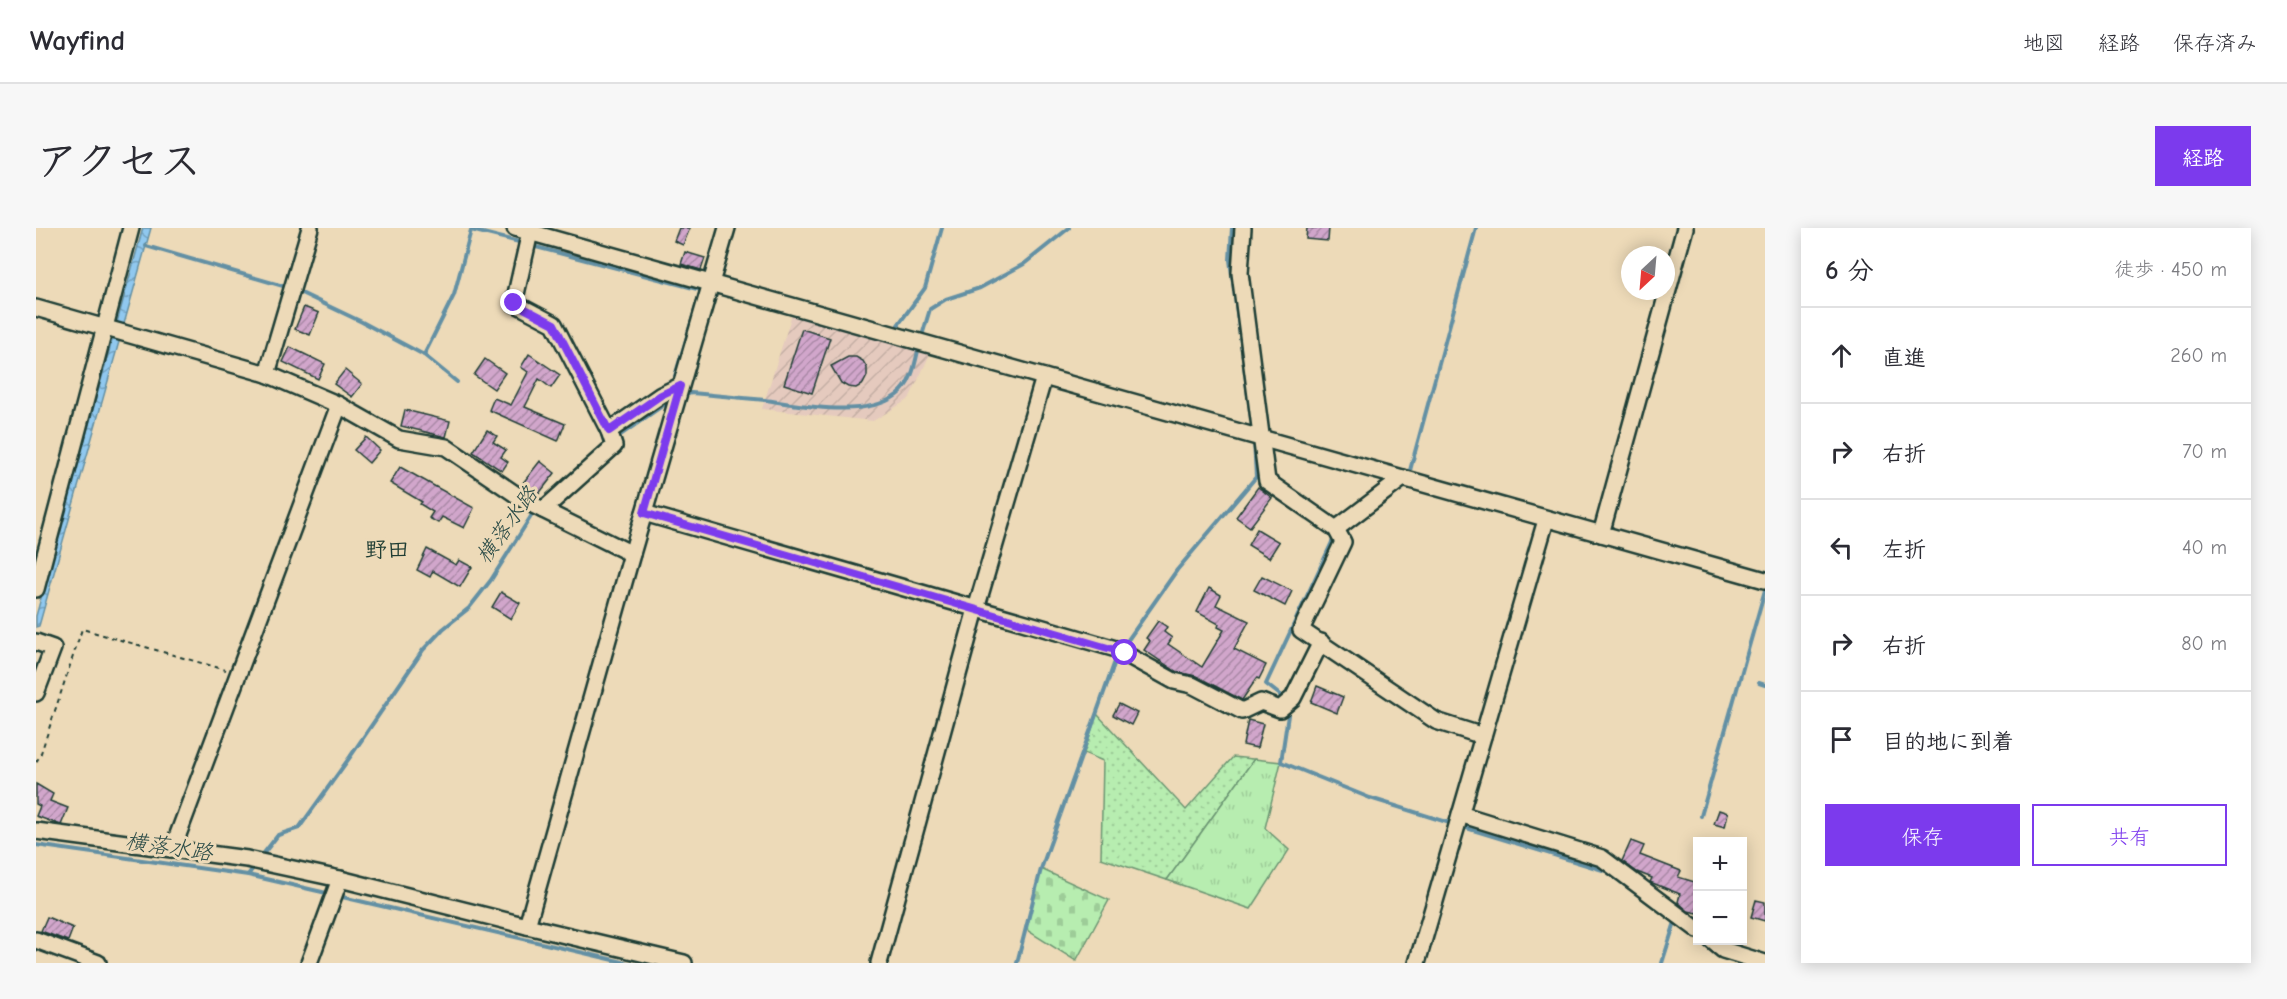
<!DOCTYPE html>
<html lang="ja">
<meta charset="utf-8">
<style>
body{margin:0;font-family:"Comic Neue","Klee One",sans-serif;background:#f7f7f7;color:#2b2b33}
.controls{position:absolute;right:18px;bottom:18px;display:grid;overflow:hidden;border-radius:0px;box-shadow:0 3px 15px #0003}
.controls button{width:54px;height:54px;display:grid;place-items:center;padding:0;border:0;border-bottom:2px solid #e1e1e2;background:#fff;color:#2b2b33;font:30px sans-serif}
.compass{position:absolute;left:1585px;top:18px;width:54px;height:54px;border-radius:50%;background:#fff;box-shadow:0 3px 15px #0003;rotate:206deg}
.stop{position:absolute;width:18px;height:18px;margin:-14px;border:4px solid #7c3aed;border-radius:50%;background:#fff}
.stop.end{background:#7c3aed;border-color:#fff;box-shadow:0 2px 6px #0008}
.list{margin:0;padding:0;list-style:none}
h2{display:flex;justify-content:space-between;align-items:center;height:78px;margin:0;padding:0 24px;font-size:26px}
h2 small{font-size:20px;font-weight:400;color:#7c7c81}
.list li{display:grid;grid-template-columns:39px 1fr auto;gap:18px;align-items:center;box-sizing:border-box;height:96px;padding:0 24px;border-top:2px solid #e1e1e2}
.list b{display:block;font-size:22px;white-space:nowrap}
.list em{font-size:20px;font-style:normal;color:#7c7c81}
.actions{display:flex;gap:12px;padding:18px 24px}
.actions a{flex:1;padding:14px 0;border:2px solid #7c3aed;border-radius:0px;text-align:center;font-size:21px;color:#7c3aed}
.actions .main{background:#7c3aed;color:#fff}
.icon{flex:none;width:33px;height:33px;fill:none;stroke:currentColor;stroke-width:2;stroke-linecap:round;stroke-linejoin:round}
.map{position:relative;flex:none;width:1729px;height:735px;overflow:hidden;border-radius:0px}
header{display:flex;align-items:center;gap:36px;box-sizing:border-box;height:84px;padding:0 30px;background:#fff;border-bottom:2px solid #e1e1e2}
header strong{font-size:28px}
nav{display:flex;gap:33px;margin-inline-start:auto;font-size:21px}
.intro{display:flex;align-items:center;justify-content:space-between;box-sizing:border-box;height:144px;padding:0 36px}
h1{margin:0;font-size:42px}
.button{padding:15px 27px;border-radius:0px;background:#7c3aed;color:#fff;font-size:21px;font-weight:700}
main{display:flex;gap:36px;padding:0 36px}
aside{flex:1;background:#fff;border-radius:0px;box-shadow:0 3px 15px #0003}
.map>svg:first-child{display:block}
.industrial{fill:url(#industrial-furrows)}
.grass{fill:url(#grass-dots);stroke:#6b9572;stroke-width:1.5}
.cemetery{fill:url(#cemetery-stones);stroke:#6b9572;stroke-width:1.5}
.park{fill:url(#park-tufts);stroke:#6b9572;stroke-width:1.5}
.water{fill:url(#water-waves);stroke:#6390a4;stroke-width:1.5}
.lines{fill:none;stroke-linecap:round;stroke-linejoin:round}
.stream{stroke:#6390a4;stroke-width:4}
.building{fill:url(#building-hatch);stroke:#1f3d34;stroke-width:1.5}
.minor-casing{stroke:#1f3d34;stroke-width:20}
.path{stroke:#1f3d34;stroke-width:2;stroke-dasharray:4.5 4.5;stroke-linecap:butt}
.minor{stroke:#eddab8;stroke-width:15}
.route{stroke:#7c3aed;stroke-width:8}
.labels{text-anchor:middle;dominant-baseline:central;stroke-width:6;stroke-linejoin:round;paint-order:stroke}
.water-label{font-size:22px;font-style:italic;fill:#2a4b47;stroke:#eddab8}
.neighbourhood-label{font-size:22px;font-weight:bold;fill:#1f3d34;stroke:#eddab8}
</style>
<header>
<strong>Wayfind</strong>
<nav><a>地図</a><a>経路</a><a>保存済み</a></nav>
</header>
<div class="intro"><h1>アクセス</h1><a class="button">経路</a></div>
<main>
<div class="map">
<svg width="1729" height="735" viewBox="0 0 1729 735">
<defs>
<pattern id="industrial-furrows" width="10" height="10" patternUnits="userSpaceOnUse" patternTransform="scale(1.5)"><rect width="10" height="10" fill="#e5cabe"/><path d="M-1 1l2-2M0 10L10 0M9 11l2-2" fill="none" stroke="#c4aea4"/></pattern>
<pattern id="grass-dots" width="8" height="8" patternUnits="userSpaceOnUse" patternTransform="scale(1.5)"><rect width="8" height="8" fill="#b7edb0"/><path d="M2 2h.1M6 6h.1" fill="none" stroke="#9dcc98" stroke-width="1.8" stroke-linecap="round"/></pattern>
<pattern id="cemetery-stones" width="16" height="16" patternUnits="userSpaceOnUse" patternTransform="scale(1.5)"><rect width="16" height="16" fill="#b7edb0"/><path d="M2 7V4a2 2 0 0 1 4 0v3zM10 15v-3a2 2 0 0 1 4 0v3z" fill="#9dcc98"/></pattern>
<pattern id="park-tufts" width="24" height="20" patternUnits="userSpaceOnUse" patternTransform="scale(1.5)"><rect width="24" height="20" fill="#b7edb0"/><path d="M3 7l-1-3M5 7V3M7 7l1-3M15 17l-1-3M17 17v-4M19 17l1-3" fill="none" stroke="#9dcc98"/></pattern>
<pattern id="water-waves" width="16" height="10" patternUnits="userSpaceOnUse" patternTransform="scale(1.5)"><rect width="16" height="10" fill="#90c8ef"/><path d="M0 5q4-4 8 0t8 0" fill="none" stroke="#75a4c2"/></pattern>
<pattern id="building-hatch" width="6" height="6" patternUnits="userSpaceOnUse" patternTransform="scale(1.5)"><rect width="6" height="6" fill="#d1a6cb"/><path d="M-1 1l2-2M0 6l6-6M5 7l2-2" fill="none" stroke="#a988a6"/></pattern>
</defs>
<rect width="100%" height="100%" fill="#eddab8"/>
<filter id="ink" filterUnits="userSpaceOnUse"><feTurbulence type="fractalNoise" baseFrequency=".0167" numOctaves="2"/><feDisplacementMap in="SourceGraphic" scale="12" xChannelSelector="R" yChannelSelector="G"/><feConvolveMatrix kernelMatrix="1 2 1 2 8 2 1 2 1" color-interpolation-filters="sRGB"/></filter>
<g filter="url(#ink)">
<path class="industrial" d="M757,83L896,122L873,171L837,193L726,181Z"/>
<path class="grass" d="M1061,486L1150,582L1197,529L1218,531L1131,652L1065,630L1067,533L1048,525Z"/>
<path class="cemetery" d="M1005,641L1073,672L1040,733L989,701Z"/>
<path class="park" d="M1218,531L1245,534L1229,600L1253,622L1215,681L1131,652Z"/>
<path class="water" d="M107,0H115L3,398L0,399V388Z"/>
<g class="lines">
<g class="stream">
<path d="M1196,0L1194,32L1217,205"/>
<path d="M110,18L254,60"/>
<path d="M500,19L665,62L639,148"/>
<path d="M261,63L326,94L388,127L421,154"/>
<path d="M862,97L889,60L906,0"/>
<path d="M885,111L894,81L910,71L944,60L988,36L1033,0"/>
<path d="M388,127L418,67L435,2L483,14"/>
<path d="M646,168L655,165C679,167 704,170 729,172C765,177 828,191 861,167C876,156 879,136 883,118"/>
<path d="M580,210L636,171"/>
<path d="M1373,246L1440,0"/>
<path d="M505,274L531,251"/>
<path d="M1315,299L1370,257"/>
<path d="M1087,419L1141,342L1220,249L1218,212"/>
<path d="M1723,455L1729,457"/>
<path d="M1246,473L1244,467L1230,456L1297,312L1301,309"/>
<path d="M1249,480L1252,487L1245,534L1334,570L1417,596"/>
<path d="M1665,588L1729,362"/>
<path d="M1424,598L1570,643L1620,680"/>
<path d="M0,617L212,647L220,636"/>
<path d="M224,630L242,607L263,600L314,529L387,422L407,401L433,380L455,352L499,282"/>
<path d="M212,647L295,666"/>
<path d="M302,668L591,735"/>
<path d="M981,735L1005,641L1082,425"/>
<path d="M1626,735L1639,694L1635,691"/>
</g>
</g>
<g class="building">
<path d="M643,0H654L647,17L638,13Z"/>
<path d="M1271,0H1293L1292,13L1270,11Z"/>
<path d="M649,24L669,30L665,42L645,36Z"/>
<path d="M268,79L283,85L274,107L259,101Z"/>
<path d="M766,101L794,110L776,165L748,156Z"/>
<path d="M254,119L289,136L282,151L247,134Z"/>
<path d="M493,126L524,147L515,160L503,151L489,179L529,196L522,213L453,182L458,170L475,177L492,144L485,139Z"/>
<path d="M812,129H820L827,133L831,140V148L827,156L820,160L812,159L805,155L795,138Z"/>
<path d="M449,131L469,145L458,161L438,147Z"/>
<path d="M309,142L326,156L316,169L298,156Z"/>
<path d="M369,182L414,193L410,209L365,198Z"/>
<path d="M451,202L461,208L457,214L470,222L465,229L472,234L466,243L437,224Z"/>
<path d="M330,209L344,222L333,235L318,222Z"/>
<path d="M504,233L519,245L502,267L487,255Z"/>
<path d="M364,239L438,280L428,300L406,289L402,295L393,290L397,284L384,276L386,274L354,255Z"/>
<path d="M1222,259L1236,270L1214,299L1200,289Z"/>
<path d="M1221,301L1243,314L1233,330L1212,317Z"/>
<path d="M391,321L420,337L423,332L436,339L424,359L397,343L394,349L381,342Z"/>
<path d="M1226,348L1256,363L1249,378L1218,362Z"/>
<path d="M1173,360L1185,367L1180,377L1213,393L1198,421L1230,437L1223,451L1221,450L1206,472L1160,448L1141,444L1108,422L1114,413L1110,410L1122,393L1131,399L1128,404L1136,410L1132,416L1166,439L1188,402L1182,399L1183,396L1161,384Z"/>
<path d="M465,364L484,375L475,391L456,379Z"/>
<path d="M1281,458L1307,469L1301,485L1275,474Z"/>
<path d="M1083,476L1101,485L1095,497L1077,487Z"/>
<path d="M1212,492L1227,496L1221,520L1207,517Z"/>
<path d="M0,556L17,566L14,573L32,580L25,597L0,588L4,578L0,576Z"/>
<path d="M1683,582L1692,585L1689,599L1678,596Z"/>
<path d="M1595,613L1608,618L1604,627L1645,643L1642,649L1662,655V685L1652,683L1642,674L1644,666L1614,654L1616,650L1601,644L1586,633Z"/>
<path d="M1720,672L1729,674V693L1715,689Z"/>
<path d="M11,689L37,700L32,713L5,703Z"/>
</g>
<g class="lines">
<defs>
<g id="minor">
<path d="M479,0L1729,352"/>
<path d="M1207,0L1204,45L1231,253L1300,301L1307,314L1265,402L1400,493L1447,508"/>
<path d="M494,4L478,75L518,96L573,203L578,218L507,282"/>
<path d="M0,80L231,146L303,177L363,211L410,219L491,274L596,326"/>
<path d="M231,146L274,0"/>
<path d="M573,203L625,167L644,158"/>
<path d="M608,285L1080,421L1138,453L1156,457L1206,483L1225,474L1244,481L1257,470L1285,414"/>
<path d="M1300,301L1367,250"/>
<path d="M1565,306L1649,0"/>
<path d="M0,361L95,0"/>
<path d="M0,414L17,420L0,465"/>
<path d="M1424,586L1566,630L1662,702"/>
<path d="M0,603L211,631L304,651L491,698L648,735"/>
<path d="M137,620L303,177"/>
<path d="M491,698L596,326L691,0"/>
<path d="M0,712L62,735"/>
<path d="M1675,712L1687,722L1729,735"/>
<path d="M273,735L304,651"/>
<path d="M843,735L940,381L1008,149"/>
<path d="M1381,735L1510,292"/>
</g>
</defs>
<use href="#minor" class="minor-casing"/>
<path class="path" d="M0,534L4,528L46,401L190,442"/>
<use href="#minor" class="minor"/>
</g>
</g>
<g class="lines" filter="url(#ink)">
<path class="route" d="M478,75L518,96L573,203L625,167L644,158L608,285L1089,425"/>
</g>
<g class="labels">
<g class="water-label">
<text transform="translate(471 297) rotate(-54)">横落水路</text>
<text transform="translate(133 619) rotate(8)">横落水路</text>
</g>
<g class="neighbourhood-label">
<text x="351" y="322">野田</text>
</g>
</g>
</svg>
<div class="controls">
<button>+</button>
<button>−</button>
</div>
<svg class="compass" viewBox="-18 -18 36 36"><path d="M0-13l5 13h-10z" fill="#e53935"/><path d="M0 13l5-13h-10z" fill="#7c7c81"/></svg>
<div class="stop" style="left:1089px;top:425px"></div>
<div class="stop end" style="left:478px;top:75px"></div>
</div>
<aside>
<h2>6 分<small>徒歩 · 450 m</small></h2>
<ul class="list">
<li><svg class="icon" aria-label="ahead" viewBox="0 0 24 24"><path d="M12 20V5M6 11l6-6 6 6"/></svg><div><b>直進</b></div><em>260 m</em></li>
<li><svg class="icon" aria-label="right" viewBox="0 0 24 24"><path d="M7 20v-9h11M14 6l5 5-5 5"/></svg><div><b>右折</b></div><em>70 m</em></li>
<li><svg class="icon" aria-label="left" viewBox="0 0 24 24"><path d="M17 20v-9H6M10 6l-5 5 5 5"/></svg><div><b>左折</b></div><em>40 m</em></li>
<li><svg class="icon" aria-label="right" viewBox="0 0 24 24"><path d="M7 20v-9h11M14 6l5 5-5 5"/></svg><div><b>右折</b></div><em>80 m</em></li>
<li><svg class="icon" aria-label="arrive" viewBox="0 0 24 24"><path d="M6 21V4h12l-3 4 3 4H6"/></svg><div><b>目的地に到着</b></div></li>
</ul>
<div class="actions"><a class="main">保存</a><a>共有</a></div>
</aside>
</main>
